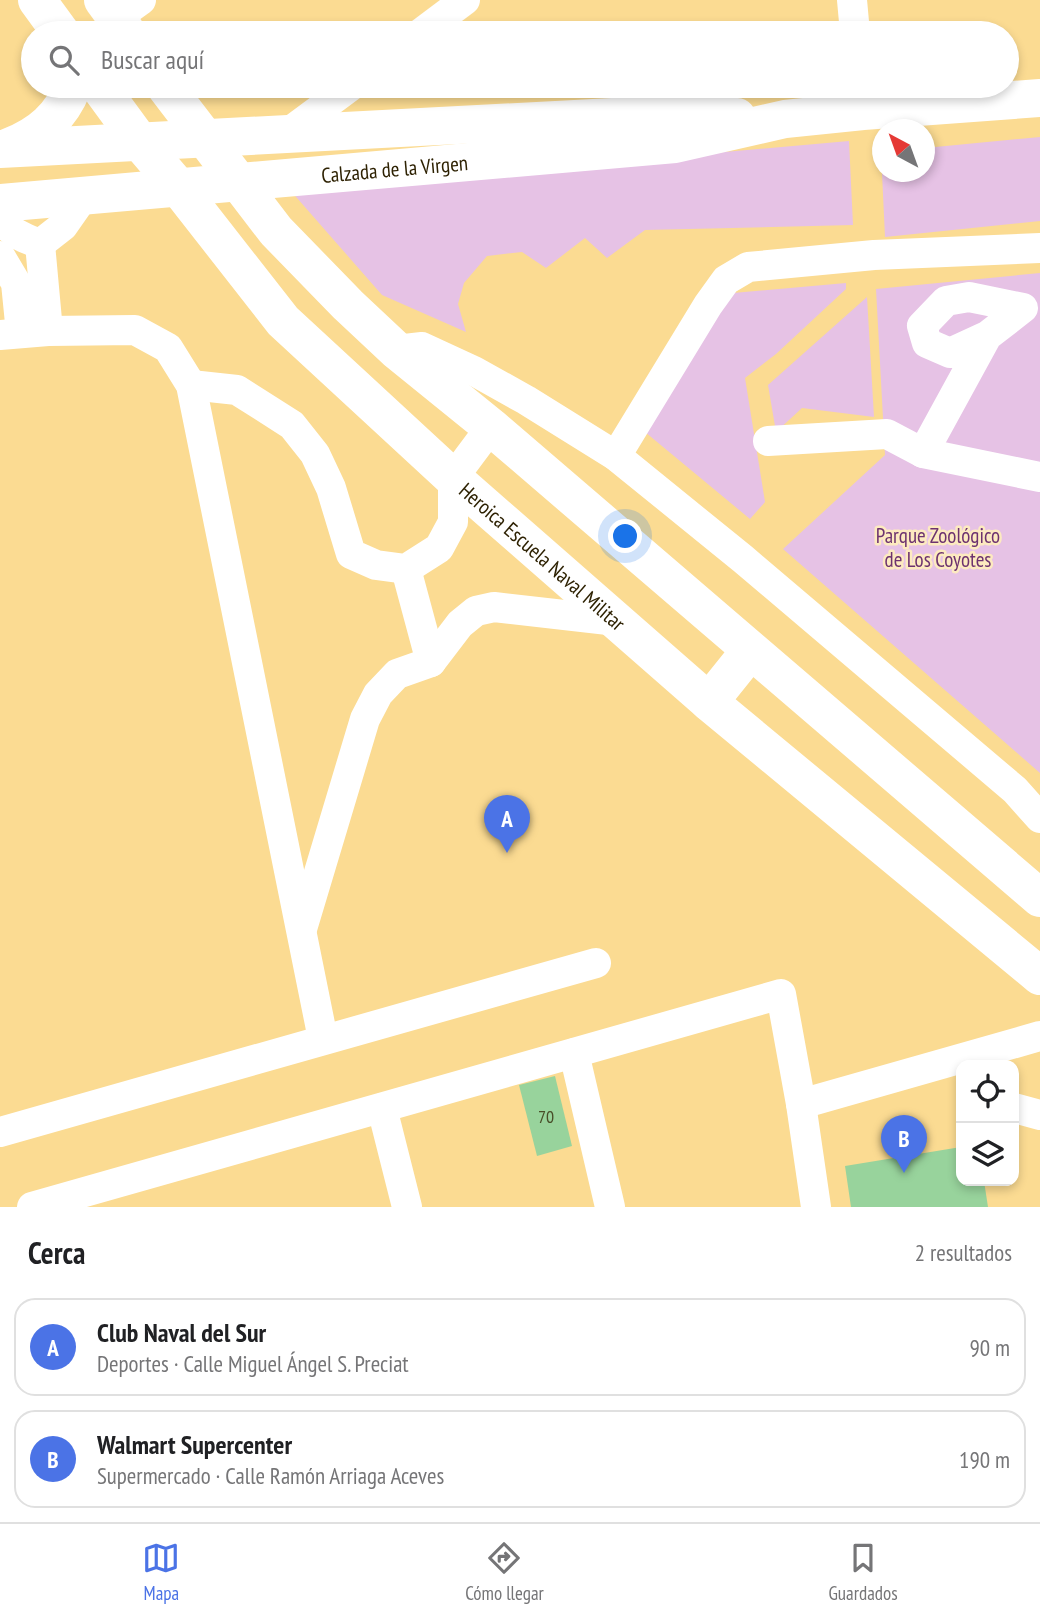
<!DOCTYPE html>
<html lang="es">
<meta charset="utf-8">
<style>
body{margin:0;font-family:"PT Sans Narrow",sans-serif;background:#f6f6f6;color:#202124}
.controls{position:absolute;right:21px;bottom:21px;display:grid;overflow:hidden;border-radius:14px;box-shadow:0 4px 10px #0003}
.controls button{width:63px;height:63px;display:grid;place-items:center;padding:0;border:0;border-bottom:2px solid #e0e0e0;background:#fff;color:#202124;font:35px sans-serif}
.compass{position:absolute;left:872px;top:119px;width:63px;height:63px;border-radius:50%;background:#fff;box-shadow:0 4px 10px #0003;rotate:319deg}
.you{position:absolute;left:626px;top:537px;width:24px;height:24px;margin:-18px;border:5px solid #fff;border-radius:50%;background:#1a73e8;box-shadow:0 0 0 10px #1a73e833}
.badge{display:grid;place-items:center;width:46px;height:46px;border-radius:50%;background:#4b73e6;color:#fff;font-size:23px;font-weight:700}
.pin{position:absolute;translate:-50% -58px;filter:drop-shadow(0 2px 4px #0008)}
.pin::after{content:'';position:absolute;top:37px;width:24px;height:21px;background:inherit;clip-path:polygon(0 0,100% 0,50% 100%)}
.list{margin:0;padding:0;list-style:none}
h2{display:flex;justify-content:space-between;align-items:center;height:91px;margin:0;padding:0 28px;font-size:30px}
h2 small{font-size:23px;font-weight:400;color:#757577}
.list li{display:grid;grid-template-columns:46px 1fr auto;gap:21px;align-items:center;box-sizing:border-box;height:98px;margin:0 14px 14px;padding:0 14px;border:2px solid #e0e0e0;border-radius:21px}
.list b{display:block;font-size:26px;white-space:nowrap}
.list p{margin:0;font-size:23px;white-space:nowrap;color:#757577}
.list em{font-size:23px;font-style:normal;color:#757577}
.icon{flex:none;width:38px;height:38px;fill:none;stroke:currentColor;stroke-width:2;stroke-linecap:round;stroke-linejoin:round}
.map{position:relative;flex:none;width:1040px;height:1207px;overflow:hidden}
.search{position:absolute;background:#fff;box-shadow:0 4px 10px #0003;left:21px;right:21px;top:21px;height:77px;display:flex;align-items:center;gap:18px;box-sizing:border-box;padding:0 24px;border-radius:38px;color:#757577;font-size:26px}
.sheet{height:315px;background:#fff}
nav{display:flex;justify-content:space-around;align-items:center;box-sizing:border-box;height:98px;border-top:2px solid #e0e0e0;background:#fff;font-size:19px;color:#757577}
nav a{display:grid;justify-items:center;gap:4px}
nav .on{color:#4b73e6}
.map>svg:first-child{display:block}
.green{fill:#e6c2e5}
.building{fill:#98d39c}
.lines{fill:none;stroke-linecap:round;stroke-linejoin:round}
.minor{stroke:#fff;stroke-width:30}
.major{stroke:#fff;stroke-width:38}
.labels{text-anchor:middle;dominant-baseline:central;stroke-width:5;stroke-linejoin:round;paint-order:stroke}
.number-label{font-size:18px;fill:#484e29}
.street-label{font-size:21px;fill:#2e2203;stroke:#fdeac0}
.park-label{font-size:21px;fill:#6d326f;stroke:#fdeac0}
</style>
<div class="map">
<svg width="1040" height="1207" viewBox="0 0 1040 1207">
<rect width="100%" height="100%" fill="#fbdb92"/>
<g class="green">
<path d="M1040,137V221L885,237L881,152L883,172H925V148Z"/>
<path d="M849,141L853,225L645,230L607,258L585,238L546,268L522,252L487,256L464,283L458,304L466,332L382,295L290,190Z"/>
<path d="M1040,273V773L783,549L885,455L876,289Z"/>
<path d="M846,283V289L776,354L745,378L765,502L750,519L639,427L733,293Z"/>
<path d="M867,297L874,417L802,408L776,432L768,385Z"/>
</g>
<g class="building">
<path d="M555,1076L572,1146L537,1156L519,1085Z"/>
<path d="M961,1147V1181H984L988,1207H851L845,1166Z"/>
</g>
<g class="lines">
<g class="minor">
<path d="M852,0L855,33"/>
<path d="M116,18L141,0"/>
<path d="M421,33L465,0"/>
<path d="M285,135L351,86"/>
<path d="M0,202C4,231 14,234 40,244"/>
<path d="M40,244L48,331"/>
<path d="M40,244L63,226L84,196"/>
<path d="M0,256L16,283L21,333"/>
<path d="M0,335L48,331L135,330L168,348L191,385L323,1039"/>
<path d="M396,350L422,347L474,371L526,400L616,456L743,559L1015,790L1040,818"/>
<path d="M191,385L237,390L292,425L315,454L331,488L351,554L376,565L406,569L439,548L453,522V478L491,427"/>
<path d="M768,441L887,434L923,453L987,336L1023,308L969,297L946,301L922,326L927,343L950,353L987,336"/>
<path d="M923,453L1040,477"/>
<path d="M616,456L708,305L726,280L748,267L874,255L1040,248"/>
<path d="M406,569L431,662"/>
<path d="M302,929L365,719L378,694L397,674L431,662L460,624L476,611L494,607L617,621"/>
<path d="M574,1053L610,1207"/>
<path d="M801,1104L1040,1036"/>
<path d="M382,1108L407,1207"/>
<path d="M1014,1108L1040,1115"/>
<path d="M0,1132L596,963"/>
<path d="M32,1207L781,994L801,1104L816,1207"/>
</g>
<g class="major">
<path d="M37,0L61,33"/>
<path d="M103,0L127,33"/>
<path id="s1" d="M99,86L140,142L179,188L283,321L453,478L709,702L1040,976"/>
<path d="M165,86L276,231L348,305L396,350L491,427L1040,898"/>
<path d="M9,147C40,135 61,117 73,86"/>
<path d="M0,149L669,114L737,117"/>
<path id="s2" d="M0,203L675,144L785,119L863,111L1040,98"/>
<path d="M709,702L750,651"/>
</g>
</g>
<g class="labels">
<g class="number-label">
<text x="546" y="1116">70</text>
</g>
<g class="street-label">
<text stroke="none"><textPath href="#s2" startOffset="396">Calzada de la Virgen</textPath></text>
<text stroke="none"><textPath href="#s1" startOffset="649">Heroica Escuela Naval Militar</textPath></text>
</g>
<g class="park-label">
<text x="938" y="535">Parque Zoológico<tspan x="938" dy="24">de Los Coyotes</tspan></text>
</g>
</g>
</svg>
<div class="controls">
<button><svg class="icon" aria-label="locate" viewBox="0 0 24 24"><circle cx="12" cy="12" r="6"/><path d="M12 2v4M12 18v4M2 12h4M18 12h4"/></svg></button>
<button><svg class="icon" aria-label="layers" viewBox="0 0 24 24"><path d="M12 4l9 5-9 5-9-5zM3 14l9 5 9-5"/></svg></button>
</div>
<svg class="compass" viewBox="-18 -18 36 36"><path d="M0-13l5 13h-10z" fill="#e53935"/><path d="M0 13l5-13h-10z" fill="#757577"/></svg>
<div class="you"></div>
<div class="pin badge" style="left:507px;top:853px">A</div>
<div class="pin badge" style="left:904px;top:1173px">B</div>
<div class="search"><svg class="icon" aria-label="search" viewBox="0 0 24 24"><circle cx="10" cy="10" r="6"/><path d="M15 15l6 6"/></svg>Buscar aquí</div>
</div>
<section class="sheet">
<h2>Cerca<small>2 resultados</small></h2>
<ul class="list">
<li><span class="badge">A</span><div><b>Club Naval del Sur</b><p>Deportes · Calle Miguel Ángel S. Preciat</p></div><em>90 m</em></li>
<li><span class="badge">B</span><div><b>Walmart Supercenter</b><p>Supermercado · Calle Ramón Arriaga Aceves</p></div><em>190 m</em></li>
</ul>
</section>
<nav>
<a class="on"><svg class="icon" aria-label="map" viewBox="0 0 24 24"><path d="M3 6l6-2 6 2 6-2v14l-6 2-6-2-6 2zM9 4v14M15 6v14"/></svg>Mapa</a>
<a><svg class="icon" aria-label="directions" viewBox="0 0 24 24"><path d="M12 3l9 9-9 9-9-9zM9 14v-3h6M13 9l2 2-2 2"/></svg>Cómo llegar</a>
<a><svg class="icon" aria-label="saved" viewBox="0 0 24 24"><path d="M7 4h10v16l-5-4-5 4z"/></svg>Guardados</a>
</nav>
